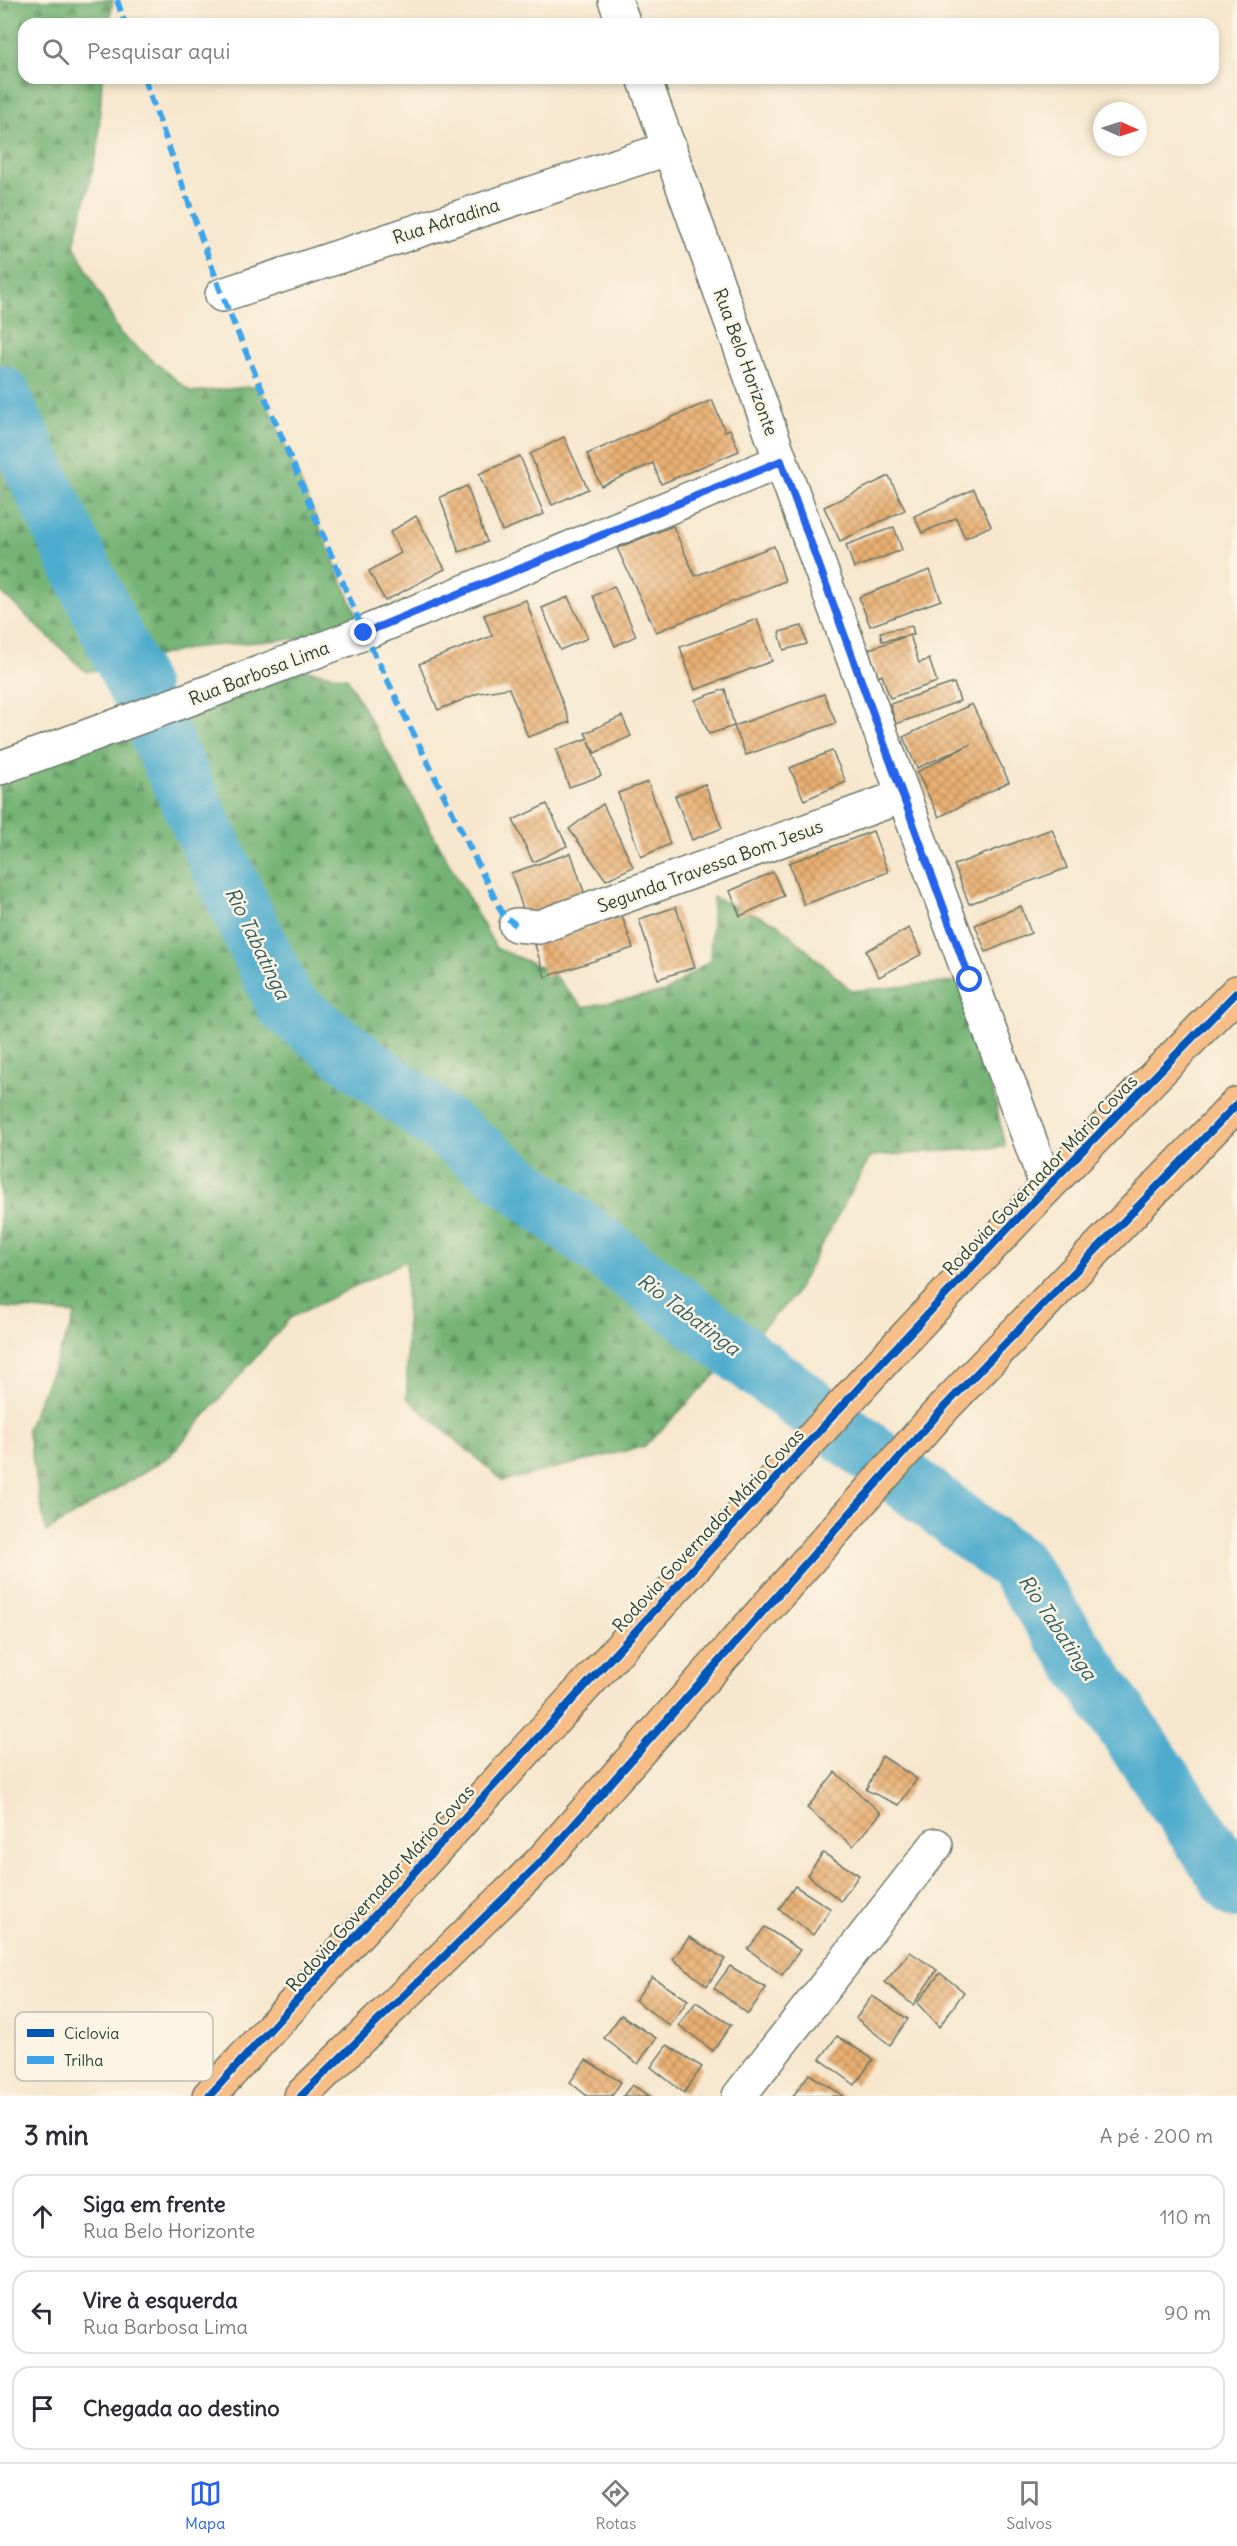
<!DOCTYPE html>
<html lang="pt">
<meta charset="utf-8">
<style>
body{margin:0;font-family:Delius,sans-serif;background:#f7f7f7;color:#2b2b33}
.compass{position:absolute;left:1093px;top:102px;width:54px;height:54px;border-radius:50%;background:#fff;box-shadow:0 3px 9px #0003;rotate:93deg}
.stop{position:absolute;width:18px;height:18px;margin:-14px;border:4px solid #2563eb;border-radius:50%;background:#fff}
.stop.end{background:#2563eb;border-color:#fff;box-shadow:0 2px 6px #0008}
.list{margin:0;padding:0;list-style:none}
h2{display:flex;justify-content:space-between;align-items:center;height:78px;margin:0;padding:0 24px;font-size:26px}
h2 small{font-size:20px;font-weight:400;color:#7c7c81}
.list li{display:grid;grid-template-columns:39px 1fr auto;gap:18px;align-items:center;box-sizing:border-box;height:84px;margin:0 12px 12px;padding:0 12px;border:2px solid #e1e1e2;border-radius:18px}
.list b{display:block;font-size:22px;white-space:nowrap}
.list p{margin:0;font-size:20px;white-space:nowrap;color:#7c7c81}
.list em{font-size:20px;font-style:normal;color:#7c7c81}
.icon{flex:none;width:33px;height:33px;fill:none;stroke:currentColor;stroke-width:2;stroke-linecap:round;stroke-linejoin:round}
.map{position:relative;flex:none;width:1237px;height:2096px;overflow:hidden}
.search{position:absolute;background:#fff;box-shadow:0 3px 9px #0003;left:18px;right:18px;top:18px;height:66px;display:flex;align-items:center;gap:15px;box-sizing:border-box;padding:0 21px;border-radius:18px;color:#7c7c81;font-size:22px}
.sheet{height:366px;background:#fff}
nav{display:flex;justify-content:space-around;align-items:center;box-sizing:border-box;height:84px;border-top:2px solid #e1e1e2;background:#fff;font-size:16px;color:#7c7c81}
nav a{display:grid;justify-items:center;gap:3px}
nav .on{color:#2563eb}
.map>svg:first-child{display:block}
.forest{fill:url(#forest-firs);stroke:#4a7854;stroke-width:1.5}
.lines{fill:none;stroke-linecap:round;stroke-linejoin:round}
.river{stroke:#4eaccd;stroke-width:60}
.building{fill:url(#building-cross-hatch)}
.minor-casing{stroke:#6b786a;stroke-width:36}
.trunk-casing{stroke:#6b786a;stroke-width:36}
.minor{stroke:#fff;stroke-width:33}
.trunk{stroke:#f7be87;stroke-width:33}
.quiet{stroke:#3da4eb;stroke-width:6;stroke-dasharray:12 6;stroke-linecap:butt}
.cycleway-casing{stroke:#fcf5e5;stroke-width:11}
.cycleway{stroke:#0057b8;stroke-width:8}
.route{stroke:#2563eb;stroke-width:8}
.labels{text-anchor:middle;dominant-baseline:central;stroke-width:5;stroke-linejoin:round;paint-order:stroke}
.street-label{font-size:18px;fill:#1f3d34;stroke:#fcf5e5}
.water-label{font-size:20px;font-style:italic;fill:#2d5e62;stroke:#fcf5e5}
.key{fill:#fcf5e5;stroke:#babeb0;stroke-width:1.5}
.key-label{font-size:16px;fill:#1f3d34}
</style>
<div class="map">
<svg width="1237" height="2096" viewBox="0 0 1237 2096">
<defs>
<pattern id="forest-firs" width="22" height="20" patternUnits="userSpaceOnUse" patternTransform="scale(1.5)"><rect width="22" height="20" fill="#75b474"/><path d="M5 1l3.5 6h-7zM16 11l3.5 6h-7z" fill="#5f9460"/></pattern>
<pattern id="building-cross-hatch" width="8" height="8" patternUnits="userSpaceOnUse" patternTransform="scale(1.5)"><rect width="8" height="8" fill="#eab072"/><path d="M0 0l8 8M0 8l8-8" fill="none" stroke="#bd905e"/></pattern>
</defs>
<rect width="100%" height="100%" fill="#fcf5e5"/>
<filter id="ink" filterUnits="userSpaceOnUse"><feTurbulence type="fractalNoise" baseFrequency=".0167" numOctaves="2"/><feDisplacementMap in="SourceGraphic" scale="12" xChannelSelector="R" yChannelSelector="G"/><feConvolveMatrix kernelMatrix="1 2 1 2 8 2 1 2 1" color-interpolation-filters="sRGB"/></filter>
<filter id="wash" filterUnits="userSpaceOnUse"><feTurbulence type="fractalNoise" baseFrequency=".008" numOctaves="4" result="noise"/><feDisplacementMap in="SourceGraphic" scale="24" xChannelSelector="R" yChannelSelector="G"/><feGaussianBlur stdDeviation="1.35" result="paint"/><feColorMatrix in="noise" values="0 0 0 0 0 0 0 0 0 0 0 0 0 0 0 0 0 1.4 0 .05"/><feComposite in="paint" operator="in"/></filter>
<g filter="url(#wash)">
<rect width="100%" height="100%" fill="#f7e7ce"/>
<g class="forest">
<path d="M0,0H113L109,24H24V78H102L98,148L74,245L120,333L191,392L260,386L364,633L197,647L86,672L0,591Z"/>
<path d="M280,665L347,678L496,948L550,971L583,1007L665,992L710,960L713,897L778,924L852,991L970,980L1005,1147L871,1156L793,1297L645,1446L503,1481L407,1398L406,1261L290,1318L170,1456L46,1532L27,1429L76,1314L0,1307V767Z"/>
</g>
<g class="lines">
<g class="river">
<path d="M0,395L138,689"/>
<path d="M161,738L286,1005L1016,1565L1237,1889"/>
</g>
</g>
<g id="blocks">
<g class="building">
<path d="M712,400L725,431L730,429L739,451L661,484L653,463L601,486L587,454Z"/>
<path d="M564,437L588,489L552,505L530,454Z"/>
<path d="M520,456L544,514L502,531L479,474Z"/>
<path d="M889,476L905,510L840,541L824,507Z"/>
<path d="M467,486L487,542L459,552L440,497Z"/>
<path d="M974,489L991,526L965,538L956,518L922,533L914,516Z"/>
<path d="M416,516L445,569L385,601L369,571L401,553L390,532Z"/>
<path d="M673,526L695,576L774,546L785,581L656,632L617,548Z"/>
<path d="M894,527L902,550L854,568L846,545Z"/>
<path d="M930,570L941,600L870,626L859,597Z"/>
<path d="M614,586L636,636L615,646L593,596Z"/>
<path d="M568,597L588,638L560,650L542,608Z"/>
<path d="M526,600L547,663L570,722L528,737L509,688L479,693L438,710L419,664L492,636L484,615Z"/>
<path d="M757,619L772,661L695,690L680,647Z"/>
<path d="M802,626L807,644L784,650L779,632Z"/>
<path d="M912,626L914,635H910L919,663L929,659L937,682L890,698L882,675L877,677L869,649L910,635L882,641L880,632Z"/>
<path d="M954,683L960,701L896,724L890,704Z"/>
<path d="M725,689L734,726L824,694L836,723L746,755L734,726L709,734L695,700Z"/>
<path d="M972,704L1009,782L939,817L917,772L971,744L917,768L903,737Z"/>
<path d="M622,716L631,736L595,753L589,741L601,776L569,787L556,750L588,738L585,733Z"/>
<path d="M832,751L846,782L804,800L790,768Z"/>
<path d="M648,782L670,844L641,857L618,793Z"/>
<path d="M705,784L722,828L692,840L675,796Z"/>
<path d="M547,804L567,846L533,862L513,820Z"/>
<path d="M603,804L633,867L606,880L569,829Z"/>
<path d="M1052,829L1067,868L969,904L954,865Z"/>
<path d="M873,831L888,872L804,905L789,863Z"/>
<path d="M571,853L585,895L525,915L511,873Z"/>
<path d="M773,872L784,896L740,916L730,891Z"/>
<path d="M1021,906L1031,933L986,952L975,925Z"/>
<path d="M676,907L695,967L658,979L639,919Z"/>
<path d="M622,916L633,948L545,977L535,945Z"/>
<path d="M909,928L922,954L879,977L866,951Z"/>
<path d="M882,1756L917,1779L899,1805L866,1790Z"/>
<path d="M835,1772L881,1813L853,1846L807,1808Z"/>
<path d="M823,1853L859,1875L841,1901L807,1875Z"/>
<path d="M795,1886L831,1909L813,1935L779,1909Z"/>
<path d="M765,1927L800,1950L782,1975L748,1949Z"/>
<path d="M689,1937L725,1959L707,1986L673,1959Z"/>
<path d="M910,1952L937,1970L913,2005L885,1982Z"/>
<path d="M730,1966L766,1988L748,2014L714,1988Z"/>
<path d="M940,1973L964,1992L939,2027L917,2003Z"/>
<path d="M652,1977L688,2000L670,2026L635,2000Z"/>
<path d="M872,1996L908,2019L890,2045L856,2018Z"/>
<path d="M696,2002L731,2025L713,2051L679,2025Z"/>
<path d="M621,2015L656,2038L638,2064L604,2038Z"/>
<path d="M837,2036L873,2059L855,2085L820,2059Z"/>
<path d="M667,2045L702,2067L684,2093L651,2067Z"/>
<path d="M586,2060L621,2082L612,2096H587L570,2082Z"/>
<path d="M809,2074L844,2096H793Z"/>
<path d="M632,2085L650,2096H623Z"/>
</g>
</g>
</g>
<g filter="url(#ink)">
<use href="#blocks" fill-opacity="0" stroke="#6b786a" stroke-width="1.5"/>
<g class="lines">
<defs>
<g id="minor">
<path d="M615,0L624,24"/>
<path d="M644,78L781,461L1047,1187"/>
<path d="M222,295L670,148"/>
<path d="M0,768L206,693L364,633L781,461"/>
<path d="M516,925L539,927L903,796"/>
<path d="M739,2096L936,1845"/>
</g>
<g id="trunk">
<path d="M209,2096L888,1356L1047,1187L1237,992"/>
<path d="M301,2096L541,1862L946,1405L1237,1104"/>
</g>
</defs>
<use href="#minor" class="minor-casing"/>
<use href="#trunk" class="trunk-casing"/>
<use href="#minor" class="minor"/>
<use href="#trunk" class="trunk"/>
<g class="quiet">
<path d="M117,0L125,24"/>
<path d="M144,78L222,295L364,633L503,915L516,925"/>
</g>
<defs>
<g id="cycleway">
<path d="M209,2096L888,1356L1047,1187L1237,992"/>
<path d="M301,2096L541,1862L946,1405L1237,1104"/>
</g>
</defs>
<use href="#cycleway" class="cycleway-casing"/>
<use href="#cycleway" class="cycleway"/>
</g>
</g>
<g class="lines" filter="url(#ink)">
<path class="route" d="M364,633L781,461L970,980"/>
</g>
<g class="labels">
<g class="street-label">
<text transform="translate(446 221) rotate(-18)">Rua Adradina</text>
<text transform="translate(746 362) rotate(70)">Rua Belo Horizonte</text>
<text transform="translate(259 673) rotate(-21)">Rua Barbosa Lima</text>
<text transform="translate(710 866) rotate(-20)">Segunda Travessa Bom Jesus</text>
<text transform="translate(1040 1175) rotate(-46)">Rodovia Governador Mário Covas</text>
<text transform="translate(708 1530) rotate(-47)">Rodovia Governador Mário Covas</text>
<text transform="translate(380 1888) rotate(-48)">Rodovia Governador Mário Covas</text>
</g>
<g class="water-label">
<text transform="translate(258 943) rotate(64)">Rio Tabatinga</text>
<text transform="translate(689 1314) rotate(37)">Rio Tabatinga</text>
<text transform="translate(1058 1627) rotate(56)">Rio Tabatinga</text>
</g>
</g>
<rect x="15" y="2012" width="198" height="69" rx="9" class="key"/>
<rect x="27" y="2029" width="27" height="8" fill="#0057b8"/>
<rect x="27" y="2056" width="27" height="8" fill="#3da4eb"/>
<g class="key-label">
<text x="64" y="2039">Ciclovia</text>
<text x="64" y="2066">Trilha</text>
</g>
</svg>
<svg class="compass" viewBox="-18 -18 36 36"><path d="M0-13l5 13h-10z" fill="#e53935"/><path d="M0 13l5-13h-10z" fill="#7c7c81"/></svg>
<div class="stop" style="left:970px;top:980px"></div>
<div class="stop end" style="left:364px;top:633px"></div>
<div class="search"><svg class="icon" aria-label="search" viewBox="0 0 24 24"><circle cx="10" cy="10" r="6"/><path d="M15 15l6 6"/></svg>Pesquisar aqui</div>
</div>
<section class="sheet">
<h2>3 min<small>A pé · 200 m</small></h2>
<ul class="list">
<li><svg class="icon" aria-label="ahead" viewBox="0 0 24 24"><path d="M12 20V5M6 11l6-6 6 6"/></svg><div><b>Siga em frente</b><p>Rua Belo Horizonte</p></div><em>110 m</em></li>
<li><svg class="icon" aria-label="left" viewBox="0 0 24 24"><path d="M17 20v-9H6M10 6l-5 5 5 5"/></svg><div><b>Vire à esquerda</b><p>Rua Barbosa Lima</p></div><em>90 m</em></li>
<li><svg class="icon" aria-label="arrive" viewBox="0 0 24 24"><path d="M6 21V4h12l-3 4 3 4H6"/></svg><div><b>Chegada ao destino</b></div></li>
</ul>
</section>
<nav>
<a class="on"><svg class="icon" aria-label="map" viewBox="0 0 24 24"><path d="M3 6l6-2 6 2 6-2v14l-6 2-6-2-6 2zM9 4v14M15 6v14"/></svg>Mapa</a>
<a><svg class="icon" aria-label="directions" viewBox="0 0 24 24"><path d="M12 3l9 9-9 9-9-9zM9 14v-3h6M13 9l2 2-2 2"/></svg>Rotas</a>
<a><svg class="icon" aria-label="saved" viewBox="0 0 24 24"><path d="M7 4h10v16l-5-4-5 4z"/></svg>Salvos</a>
</nav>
